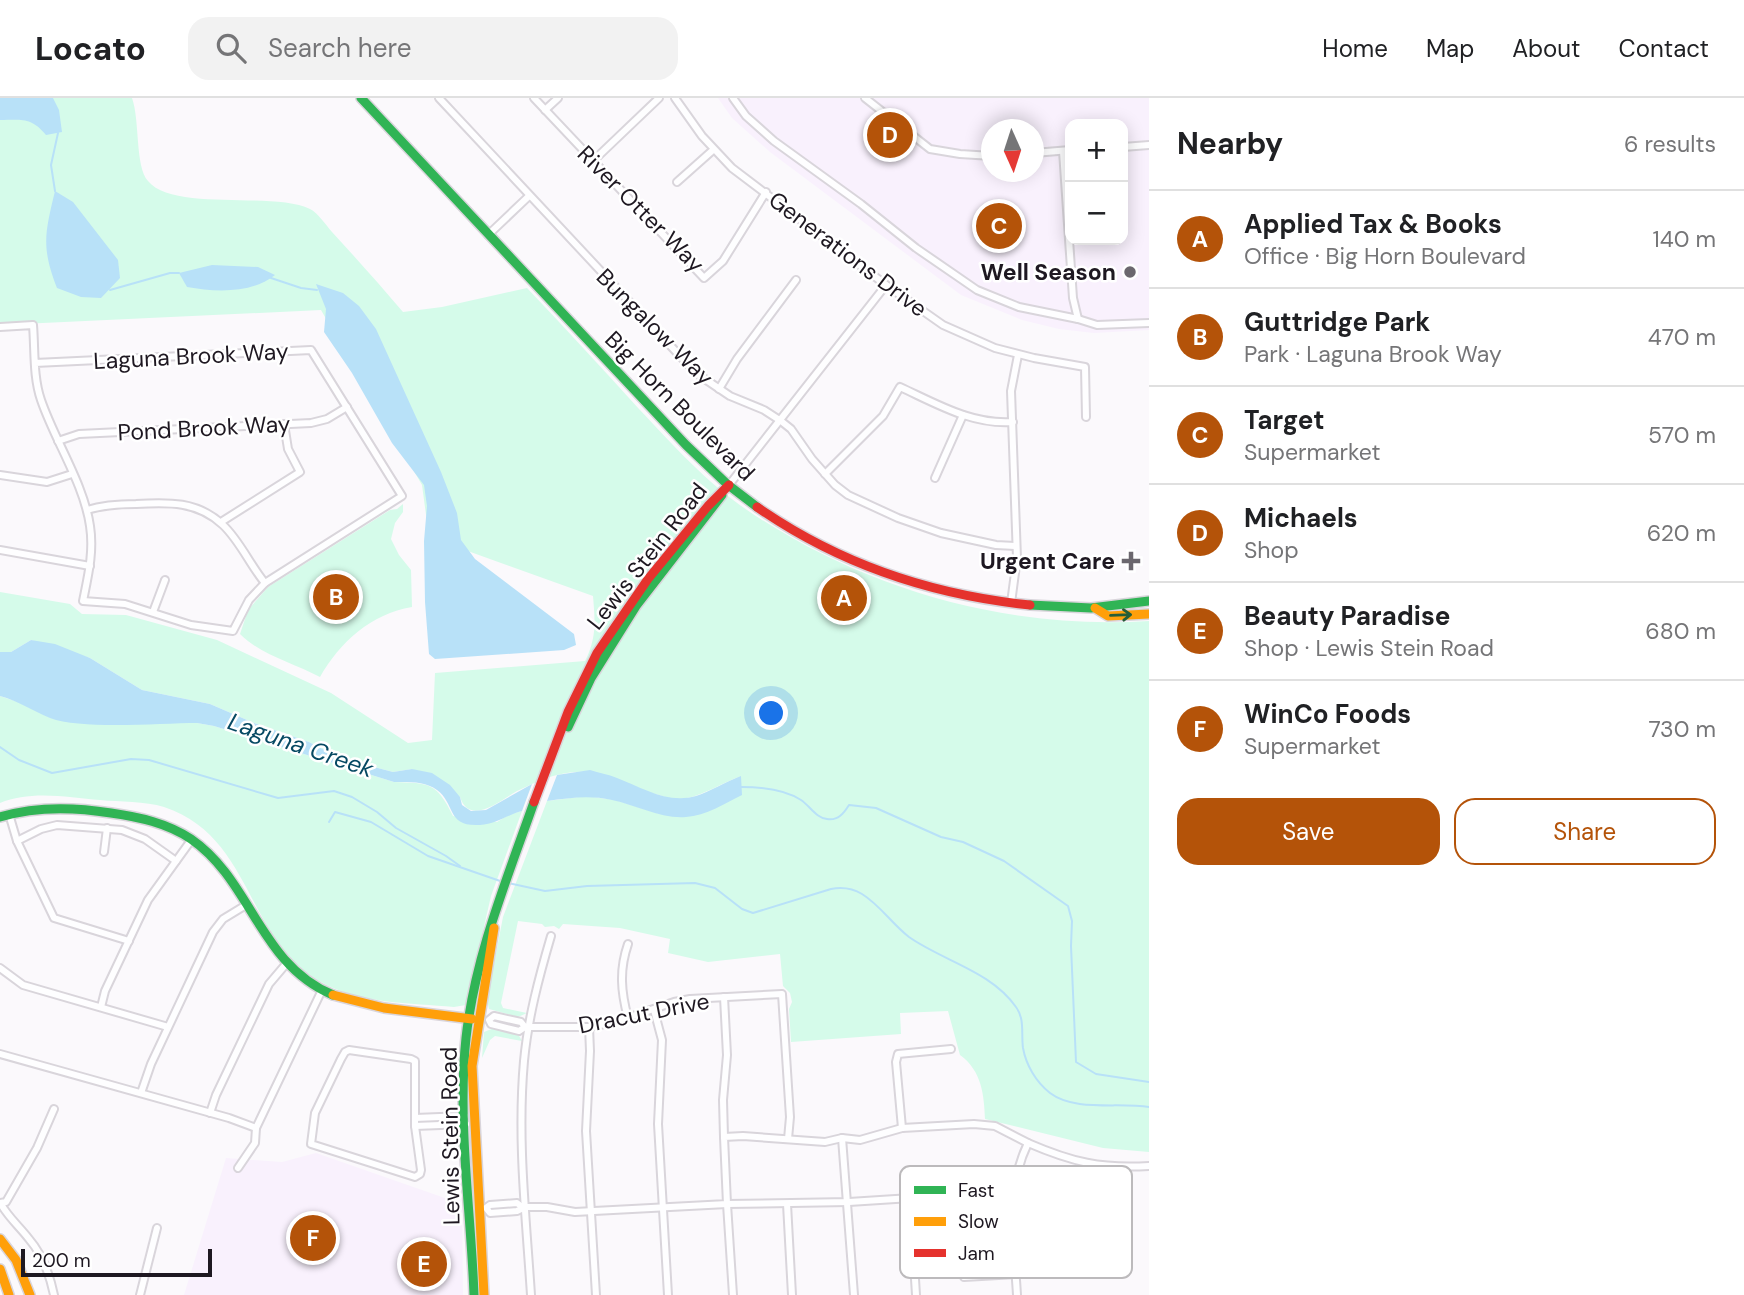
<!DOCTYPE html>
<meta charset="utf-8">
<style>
body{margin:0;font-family:"DM Sans",sans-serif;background:#f2f2f2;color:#202124}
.controls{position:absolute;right:21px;top:21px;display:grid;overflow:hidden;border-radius:14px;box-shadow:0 4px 18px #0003}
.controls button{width:63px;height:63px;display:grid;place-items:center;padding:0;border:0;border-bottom:2px solid #e0e0e0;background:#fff;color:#202124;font:35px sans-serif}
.compass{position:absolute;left:981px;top:21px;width:63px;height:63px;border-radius:50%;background:#fff;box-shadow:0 4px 18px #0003;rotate:177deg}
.scale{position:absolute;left:21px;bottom:18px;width:191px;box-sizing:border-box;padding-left:7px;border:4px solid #1e1821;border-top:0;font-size:19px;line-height:24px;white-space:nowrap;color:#1e1821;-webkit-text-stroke:5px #fff;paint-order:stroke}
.you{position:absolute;left:772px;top:616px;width:24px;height:24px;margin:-18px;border:5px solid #fff;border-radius:50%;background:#1a73e8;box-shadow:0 0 0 10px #1a73e833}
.badge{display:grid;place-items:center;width:46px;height:46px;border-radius:50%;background:#b45309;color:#fff;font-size:23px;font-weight:700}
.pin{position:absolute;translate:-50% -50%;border:4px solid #fff;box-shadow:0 2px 7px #0006}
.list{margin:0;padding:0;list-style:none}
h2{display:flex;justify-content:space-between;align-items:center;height:91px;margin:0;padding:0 28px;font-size:30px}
h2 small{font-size:23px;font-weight:400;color:#757577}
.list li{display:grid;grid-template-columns:46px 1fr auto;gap:21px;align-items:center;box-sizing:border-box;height:98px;padding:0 28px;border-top:2px solid #e0e0e0}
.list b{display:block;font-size:26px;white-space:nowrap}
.list p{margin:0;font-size:23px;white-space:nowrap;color:#757577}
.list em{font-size:23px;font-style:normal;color:#757577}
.actions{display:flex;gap:14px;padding:21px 28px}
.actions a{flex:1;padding:16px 0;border:2px solid #b45309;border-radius:21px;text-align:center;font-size:24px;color:#b45309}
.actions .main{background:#b45309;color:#fff}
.icon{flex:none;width:38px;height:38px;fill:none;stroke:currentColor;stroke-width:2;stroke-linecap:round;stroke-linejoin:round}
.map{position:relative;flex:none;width:1149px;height:1197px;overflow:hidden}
header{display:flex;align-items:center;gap:42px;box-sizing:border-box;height:98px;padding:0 35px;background:#fff;border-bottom:2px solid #e0e0e0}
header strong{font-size:33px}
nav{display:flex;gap:38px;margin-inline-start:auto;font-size:24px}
.search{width:490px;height:63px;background:#f2f2f2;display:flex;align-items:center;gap:18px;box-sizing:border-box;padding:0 24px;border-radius:21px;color:#757577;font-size:26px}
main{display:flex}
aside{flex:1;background:#fff}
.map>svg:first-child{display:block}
.built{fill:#f9f1fd;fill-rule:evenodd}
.green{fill:#d5fbea}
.water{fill:#b8e1f8}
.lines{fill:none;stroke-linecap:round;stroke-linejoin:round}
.stream{stroke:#b8e1f8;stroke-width:2}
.street-casing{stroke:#d9d5db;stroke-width:10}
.fast-casing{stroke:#d9d5db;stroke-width:12}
.slow-casing{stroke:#d9d5db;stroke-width:12}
.jam-casing{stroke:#d9d5db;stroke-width:12}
.street{stroke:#fefeff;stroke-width:6}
.fast{stroke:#30b455;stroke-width:9}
.slow{stroke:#ff9f0a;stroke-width:9}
.jam{stroke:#e5322d;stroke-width:9}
.oneway{stroke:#265e38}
.poi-dot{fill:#6b676e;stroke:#fff;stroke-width:2.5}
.labels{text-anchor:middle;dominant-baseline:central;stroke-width:5;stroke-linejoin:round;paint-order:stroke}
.street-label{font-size:23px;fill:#1e1821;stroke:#fff}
.poi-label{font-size:23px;font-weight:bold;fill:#1e1821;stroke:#fff;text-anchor:end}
.water-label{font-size:24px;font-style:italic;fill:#064963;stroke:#fff}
.key{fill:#fff;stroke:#bcbabc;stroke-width:2}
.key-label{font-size:19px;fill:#1e1821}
</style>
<header>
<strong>Locato</strong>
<div class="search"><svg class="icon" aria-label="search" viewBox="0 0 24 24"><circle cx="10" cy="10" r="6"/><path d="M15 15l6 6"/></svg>Search here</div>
<nav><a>Home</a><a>Map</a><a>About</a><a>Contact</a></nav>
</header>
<main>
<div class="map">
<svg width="1149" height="1197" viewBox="0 0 1149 1197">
<rect width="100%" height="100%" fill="#fbf9fc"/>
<g class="built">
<path d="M718,0H1149V232L1094,235L1059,231L1022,222L961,197L770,54L732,20ZM1070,26H1123V142H1070ZM992,32H1034V74H992Z"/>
<path d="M316,1055L462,1106L463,1197H184L226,1060L282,1064Z"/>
</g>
<g class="green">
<path d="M0,0H132C140,22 135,69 148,83C173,114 273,93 310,111C318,115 326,127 332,134C356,160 380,187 403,214L442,209L527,190C565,230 602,270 639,311C672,346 707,385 747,412C865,492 1007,532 1149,523V1054L1103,1050L985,1021C984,997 982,973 960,957L948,913L900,915L901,936L791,944L789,911L792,904L790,895L783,888L780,856L708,864L668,855L670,841L620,830L563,826L559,831L554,828L545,829L542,826L518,823L501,905L503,910L527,915L518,919L489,911L487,902L503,819L547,703L586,698L615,702L660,716L741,678C721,685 697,702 676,701C669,701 661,697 655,696C616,685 601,666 557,677C544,680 530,687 517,693C501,702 470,729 460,699L412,671L393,674L340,660L309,644L254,625L210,606L142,592L90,560L31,542L11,554H0V494L70,506L82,516L126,517L217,542L331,595L408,645L432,642L435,575L585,563C597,539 595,523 593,498L429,439L422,387L321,212L0,227Z"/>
<path d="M403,406V414L395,425L391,441L399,457L411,472L412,509C371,516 340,544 320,579C293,565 261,557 240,536L248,512L268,489L390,412L397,411Z"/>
<path d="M0,598L18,604L51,620L197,625L214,628L394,684C430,685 437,685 453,718L497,724L510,716L522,713L491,798L466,907L454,909C411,905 358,906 319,883C245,839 252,738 164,709C145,703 120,704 100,702C68,699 30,692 0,705Z"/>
<path d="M494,930L518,936L522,943L495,938L490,942L482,960L484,934Z"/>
</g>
<g class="water">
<path d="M0,0H53L59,12L62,34L46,37C31,19 22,22 0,22Z"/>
<path d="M55,93L73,104L118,162L120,180L101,200L81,199L57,190C41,149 45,135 55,93Z"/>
<path d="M212,167L258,169L275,177C251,196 215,194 187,189L179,175Z"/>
<path d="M316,186L343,195L359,208L376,231L441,374L457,415L461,442L475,461L574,536L576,547L564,552L435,561L429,556L425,504L424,443L427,408L424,387L392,345L352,275L324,234L326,211Z"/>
<path d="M31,542L55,546L90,560L142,592L210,606L254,625L309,644L340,660L393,674L412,671L432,675L450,687L460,699L462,707L471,713L486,712L532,686L522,713C507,717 496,726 480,727C446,729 456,706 437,692C425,683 409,684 394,684L214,628L197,625C160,625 82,632 50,620C33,613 18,603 0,598V554H11Z"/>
<path d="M590,672C599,675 608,676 617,680C643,690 667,706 696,698C709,694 727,683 741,678L742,697C725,705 706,718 686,719C661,721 636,707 612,702C589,697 570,700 547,703L557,677Z"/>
</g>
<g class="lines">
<g class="stream">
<path d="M55,93L51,67L58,35"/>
<path d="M271,180L301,190L317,192"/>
<path d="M110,192L170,175H179"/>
<path d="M0,649L19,662L52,675L131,661L149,662L278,700L334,693L352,699L377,714L396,730L446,758L460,768"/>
<path d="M741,689C761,689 784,691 801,702C810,708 816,720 827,721C838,723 844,715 849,707L876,710L941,739L963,744L1004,763L1068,808L1072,823L1071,848L1076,964L1096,976L1149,984"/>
<path d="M329,724L335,714L371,724L428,758L503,784"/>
<path d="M508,785L545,793L587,788L695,785L715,790L742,811L753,815L831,791C842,789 852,790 862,796C880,807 892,826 909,839C943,863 991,873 1016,909C1025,921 1021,936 1023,950C1026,967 1036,984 1050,995C1075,1014 1119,1004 1149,1009"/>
</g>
<defs>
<g id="street">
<path d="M439,0L696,275L730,298L764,312L781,323L791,331L812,361L835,387L848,397L898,420L941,435L996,447L1015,448"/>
<path d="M534,0L704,180L723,163L766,94"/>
<path d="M675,0L702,38L732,70L886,187L943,227L995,250L1034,260L1085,269L1086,319"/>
<path d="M733,0L746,18L774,43L861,106L916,150L977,192L1019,209L1078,221L1097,227L1149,225"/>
<path d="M865,0L930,51L960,56L992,58"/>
<path d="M545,12L558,0"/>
<path d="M1123,49L1149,47"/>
<path d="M1063,53L1073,200L1078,221"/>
<path d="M1034,55L1070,52"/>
<path d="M593,63L659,0"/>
<path d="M677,84L713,52"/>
<path d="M488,137L529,98"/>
<path d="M0,229L33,227C35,252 33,279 41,302C55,343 84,386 90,428C94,454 88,478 83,503L125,506L191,527L233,533L249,502L265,485L402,398L311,252L35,265"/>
<path d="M719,291L737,261L796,182"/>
<path d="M58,343L79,336L311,325L327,321L347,309"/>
<path d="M825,376L883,318L900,289C937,306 972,327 1013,324"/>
<path d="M0,377L47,384L72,376"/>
<path d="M935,380L963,317"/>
<path d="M729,387L886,187"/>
<path d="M87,412C103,407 119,406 136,406C168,404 198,403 223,427C240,443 250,467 265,485"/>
<path d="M221,424L300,374L288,351L284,326"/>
<path d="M0,452L90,468"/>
<path d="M1011,505L1017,460L1011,293L1018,257"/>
<path d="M153,514L165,482"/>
<path d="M9,716L17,743L54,820L129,843"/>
<path d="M17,743L41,731L57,727L122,732L145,741L176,763"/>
<path d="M104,754L107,730"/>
<path d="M0,870L23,887L168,929"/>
<path d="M101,909L105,893L148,802L192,741"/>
<path d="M654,912L662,942L658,1026L668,1197"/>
<path d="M628,920C621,894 619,872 628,846"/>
<path d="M525,929L521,924L494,918L489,922L491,926L519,933L525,929H589L615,924L674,904L690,901L782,896L790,1019L788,1041"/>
<path d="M589,929L590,953L586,1033L596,1197"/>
<path d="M349,952L411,961L415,963V1028L421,1072L420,1076L415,1079L311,1046L315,1015L341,961L345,954Z"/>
<path d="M0,956L229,1020L256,1030"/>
<path d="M141,995L151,966L213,834L223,821L246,807"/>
<path d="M210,1015L216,997L269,886L286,866"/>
<path d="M415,1020L465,1018"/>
<path d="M415,1028L466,1026"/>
<path d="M902,1030L896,964L898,956L951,951"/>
<path d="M724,1039L723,1002L727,957L724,899"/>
<path d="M842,1040L854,1197"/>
<path d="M1028,1045C1072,1064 1101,1071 1149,1068"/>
<path d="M238,1070L255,1045L256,1030L322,892"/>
<path d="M910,1100L916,1197"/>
<path d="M0,1105L6,1104L37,1050L54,1011"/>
<path d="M1,1106C8,1119 20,1129 29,1141C42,1156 50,1178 54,1197"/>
<path d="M787,1106L792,1197"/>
<path d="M522,1109L517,1105L490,1107L486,1110L490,1115L517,1113L525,1109H547L575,1114L727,1106L724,1039L743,1038L825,1044L842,1040L860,1042L902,1030L974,1026L995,1028L1028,1045C1004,1095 1014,1143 1017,1197"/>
<path d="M964,1179L1016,1176"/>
<path d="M140,1197L157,1130"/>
<path d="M531,1197C526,1119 517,1041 524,963C528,920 539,879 551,838"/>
<path d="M733,1197L727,1106L849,1104L942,1098L1012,1101"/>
</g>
<g id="fast">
<path d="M361,0L686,347L727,386L757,409"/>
<path d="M1030,507L1091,510L1149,503"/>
<path d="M568,629L591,580L636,508L722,397"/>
<path d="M0,719C36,708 74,709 111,715C139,719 167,725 191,741C252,783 259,866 333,897"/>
<path d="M474,1197C471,1112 457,1025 466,940C475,858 507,781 534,704"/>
</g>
<g id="slow">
<path d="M1095,510L1108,518L1149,516"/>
<path d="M333,897L384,910L472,921"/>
<path d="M0,1141L16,1162L30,1197"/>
<path d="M0,1171L9,1197"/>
<path d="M484,1197L472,968L494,830"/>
</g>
<g id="jam">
<path d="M757,409C839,466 932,497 1030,507"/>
<path d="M534,704L568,614L597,555L648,481L708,408L729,387"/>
</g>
</defs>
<use href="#street" class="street-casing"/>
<use href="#fast" class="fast-casing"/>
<use href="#slow" class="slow-casing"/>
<use href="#jam" class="jam-casing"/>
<use href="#street" class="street"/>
<use href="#fast" class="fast"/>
<use href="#slow" class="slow"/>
<use href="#jam" class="jam"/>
</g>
<defs><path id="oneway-shaft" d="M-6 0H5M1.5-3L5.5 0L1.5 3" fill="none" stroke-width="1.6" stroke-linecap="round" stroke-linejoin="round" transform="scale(1.75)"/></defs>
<use class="oneway" href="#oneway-shaft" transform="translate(1121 517) rotate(-2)"/>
<g class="poi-dot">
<circle cx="1130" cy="174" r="7"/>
<path d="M1127.5 452.5h7v7h7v7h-7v7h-7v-7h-7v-7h7z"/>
</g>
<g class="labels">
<g class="street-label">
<text transform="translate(641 111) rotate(45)">River Otter Way</text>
<text transform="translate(848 156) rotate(37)">Generations Drive</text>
<text transform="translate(655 229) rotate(45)">Bungalow Way</text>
<text transform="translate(191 258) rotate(-3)">Laguna Brook Way</text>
<text transform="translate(680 308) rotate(45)">Big Horn Boulevard</text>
<text transform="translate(204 330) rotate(-3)">Pond Brook Way</text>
<text transform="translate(647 458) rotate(-52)">Lewis Stein Road</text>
<text transform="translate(644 915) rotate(-11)">Dracut Drive</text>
<text transform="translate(450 1038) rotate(-91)">Lewis Stein Road</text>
</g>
<g class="poi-label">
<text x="1116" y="174">Well Season</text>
<text x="1115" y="463">Urgent Care</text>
</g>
<g class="water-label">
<text transform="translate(301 647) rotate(19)">Laguna Creek</text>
</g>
</g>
<rect x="900" y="1068" width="232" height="112" rx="10" class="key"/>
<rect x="914" y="1088" width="32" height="8" fill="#30b455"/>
<rect x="914" y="1119" width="32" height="9" fill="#ff9f0a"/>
<rect x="914" y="1151" width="32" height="8" fill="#e5322d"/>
<g class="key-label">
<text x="958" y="1099">Fast</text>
<text x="958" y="1130">Slow</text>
<text x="958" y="1162">Jam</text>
</g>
</svg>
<div class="controls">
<button>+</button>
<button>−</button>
</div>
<svg class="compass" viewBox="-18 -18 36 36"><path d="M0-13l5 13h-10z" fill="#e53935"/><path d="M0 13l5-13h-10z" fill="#757577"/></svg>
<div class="scale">200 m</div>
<div class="you"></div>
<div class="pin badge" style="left:844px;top:500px">A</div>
<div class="pin badge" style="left:336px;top:499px">B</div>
<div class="pin badge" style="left:999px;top:128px">C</div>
<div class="pin badge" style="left:890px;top:37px">D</div>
<div class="pin badge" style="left:424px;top:1166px">E</div>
<div class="pin badge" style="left:313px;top:1140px">F</div>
</div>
<aside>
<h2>Nearby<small>6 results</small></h2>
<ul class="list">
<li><span class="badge">A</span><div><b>Applied Tax &amp; Books</b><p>Office · Big Horn Boulevard</p></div><em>140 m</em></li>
<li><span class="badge">B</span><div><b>Guttridge Park</b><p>Park · Laguna Brook Way</p></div><em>470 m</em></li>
<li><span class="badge">C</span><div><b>Target</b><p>Supermarket</p></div><em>570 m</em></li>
<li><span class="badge">D</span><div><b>Michaels</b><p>Shop</p></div><em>620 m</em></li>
<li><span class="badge">E</span><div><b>Beauty Paradise</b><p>Shop · Lewis Stein Road</p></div><em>680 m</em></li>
<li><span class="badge">F</span><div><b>WinCo Foods</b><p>Supermarket</p></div><em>730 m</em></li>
</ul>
<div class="actions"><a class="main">Save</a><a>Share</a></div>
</aside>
</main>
